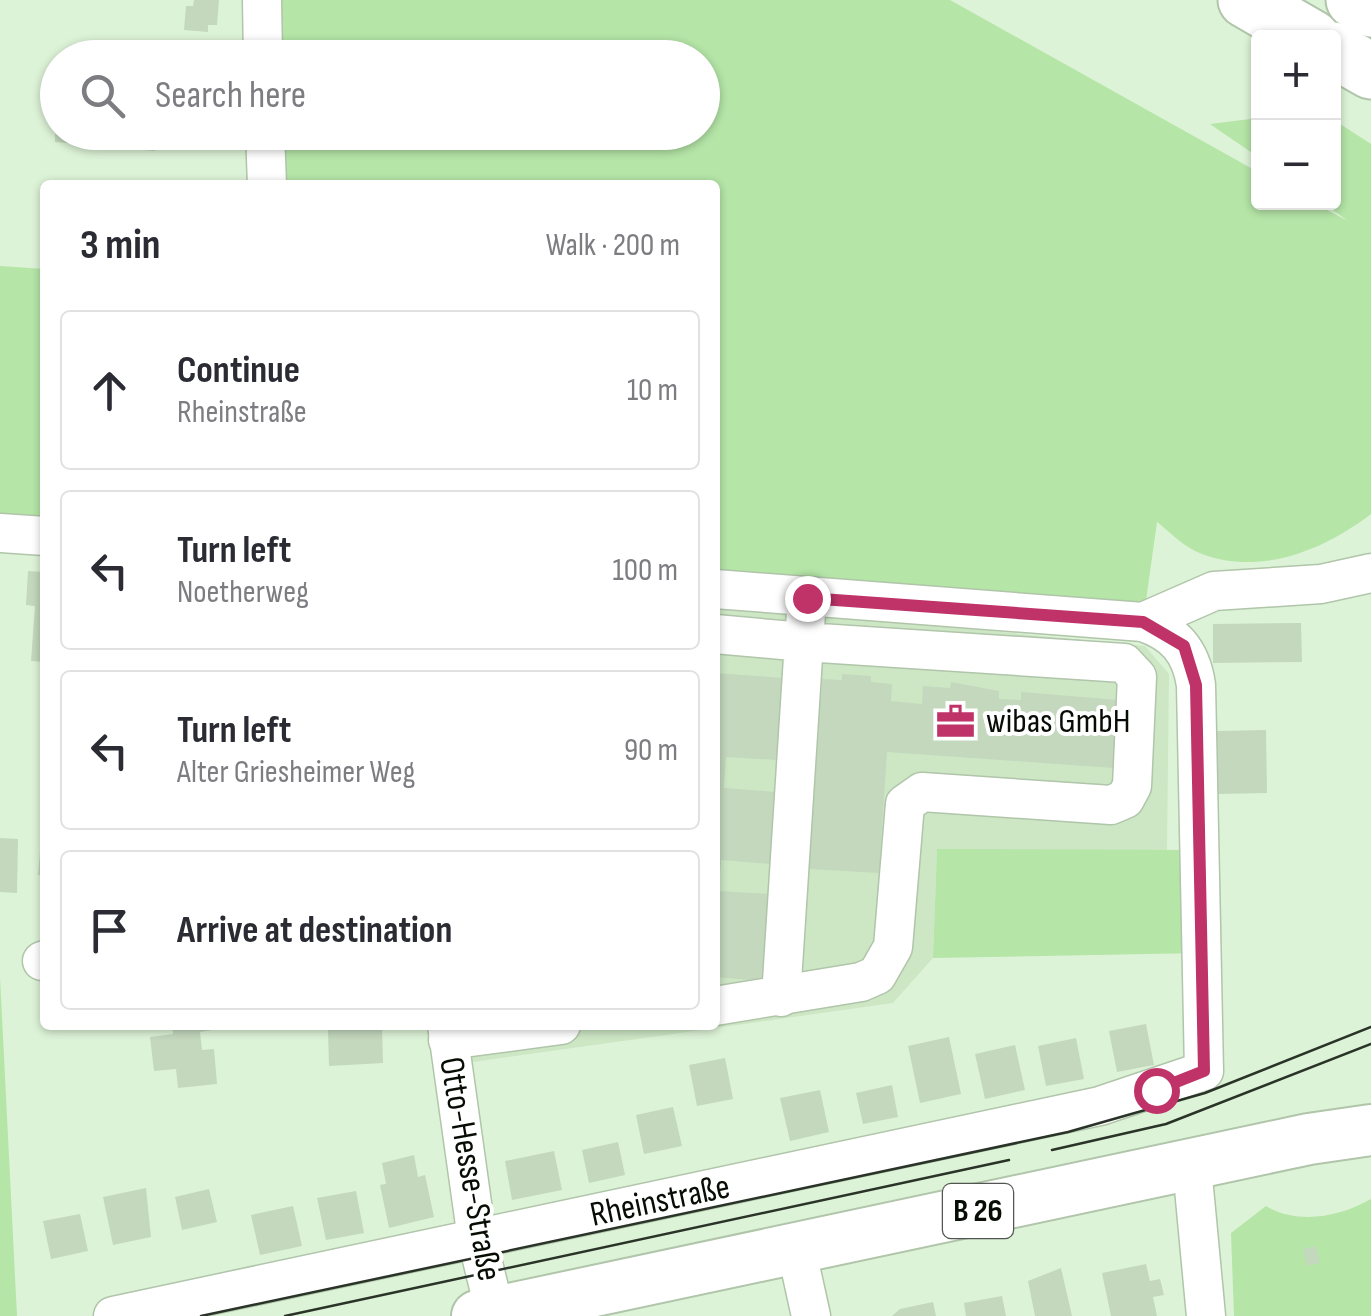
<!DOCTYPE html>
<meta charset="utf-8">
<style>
body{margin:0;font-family:"Sofia Sans Condensed",sans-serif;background:#f2f2f3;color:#2b2b33}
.controls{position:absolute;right:30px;top:30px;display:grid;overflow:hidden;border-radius:10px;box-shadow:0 2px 8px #0004}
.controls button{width:90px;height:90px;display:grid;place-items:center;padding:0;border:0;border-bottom:2px solid #e1e1e2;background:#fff;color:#2b2b33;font:50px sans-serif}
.stop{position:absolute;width:30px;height:30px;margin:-22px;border:8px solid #bf3368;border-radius:50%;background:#fff}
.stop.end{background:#bf3368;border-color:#fff;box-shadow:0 2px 10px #0008}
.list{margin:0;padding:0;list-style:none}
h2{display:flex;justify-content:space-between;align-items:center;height:130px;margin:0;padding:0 40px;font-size:42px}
h2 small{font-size:32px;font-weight:400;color:#7c7c81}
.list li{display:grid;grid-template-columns:65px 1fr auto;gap:30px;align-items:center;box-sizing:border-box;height:160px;margin:0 20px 20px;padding:0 20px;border:2px solid #e1e1e2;border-radius:10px}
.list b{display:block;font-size:38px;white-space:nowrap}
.list p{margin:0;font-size:32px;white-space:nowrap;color:#7c7c81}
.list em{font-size:32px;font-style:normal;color:#7c7c81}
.icon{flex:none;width:55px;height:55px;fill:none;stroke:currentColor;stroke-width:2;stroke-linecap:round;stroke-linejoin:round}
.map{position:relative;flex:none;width:1371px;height:1316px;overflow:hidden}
.search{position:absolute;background:#fff;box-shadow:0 2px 8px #0004;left:40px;top:40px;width:680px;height:110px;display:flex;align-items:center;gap:25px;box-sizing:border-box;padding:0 35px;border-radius:55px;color:#7c7c81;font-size:38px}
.panel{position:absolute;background:#fff;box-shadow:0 2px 8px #0004;left:40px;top:180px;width:680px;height:850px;border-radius:10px}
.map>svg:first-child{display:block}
.built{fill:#cde7c5}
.green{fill:#b5e5a7}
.building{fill:#c3d8bd}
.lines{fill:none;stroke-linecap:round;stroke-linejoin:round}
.minor-casing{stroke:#b0c5aa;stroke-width:41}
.major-casing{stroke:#b0c5aa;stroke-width:54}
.highway-casing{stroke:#b0c5aa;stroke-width:59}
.minor{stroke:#fff;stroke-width:38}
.major{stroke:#fff;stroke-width:50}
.highway{stroke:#fff;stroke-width:55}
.tram{stroke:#2a3328;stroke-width:2.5}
.route{stroke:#bf3368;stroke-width:12}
.labels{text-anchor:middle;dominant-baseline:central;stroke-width:8;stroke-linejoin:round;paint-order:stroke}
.shield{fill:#fff;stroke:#515650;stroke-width:2.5}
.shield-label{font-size:32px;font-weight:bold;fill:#070d05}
.poi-label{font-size:35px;fill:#070d05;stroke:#fff;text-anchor:start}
.street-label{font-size:35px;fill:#070d05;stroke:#fff}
</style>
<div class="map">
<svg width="1371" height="1316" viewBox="0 0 1371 1316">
<rect width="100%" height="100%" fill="#ddf3d7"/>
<path class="built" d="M715,604L1145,646L1169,674L1167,850H937L933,958L893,1003L466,1063L461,1025H715Z"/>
<g class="green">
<path d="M263,0H950L1258,172V202L1314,203L1348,221L1323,203L1334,202V120L1371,144V514C1324,550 1261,576 1202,554C1185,548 1171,533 1157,522L1143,622L715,589V185H268L267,133L702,132V58L265,57Z"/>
<path d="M1258,118V157L1210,124Z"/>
<path d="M0,266L45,269V522L0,520Z"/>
<path d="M937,849L1198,850L1199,953L933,958Z"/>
<path d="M0,977L17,1316H0Z"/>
<path d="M1371,1199V1316H1234L1231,1233L1266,1206C1297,1225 1340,1217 1371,1199Z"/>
</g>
<g class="building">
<path d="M194,0H219L217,25H208V32L184,30L186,6H193Z"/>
<path d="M55,132H157L155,151L55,142Z"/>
<path d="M28,571L45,572V662L31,661L35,606L26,605Z"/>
<path d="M1301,623L1302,662L1213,663V624Z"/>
<path d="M715,673L784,678L778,760L726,757L724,788L776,792L771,864L721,860L719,891L769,894L763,981L715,977Z"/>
<path d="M842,674L871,676V682L892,684L891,701L922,704L923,686L950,688L951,682L999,691V699L1021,700V692L1119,700L1114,768L887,752L879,873L809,869L819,727L813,726L814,700H821L822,679L842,680Z"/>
<path d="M1266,730L1267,793L1218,794L1217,731Z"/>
<path d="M42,830H45V875H38Z"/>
<path d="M0,838L18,839L17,893L0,892Z"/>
<path d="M1146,1024L1154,1065L1117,1072L1109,1031Z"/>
<path d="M172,1025H211L212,1030L200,1032L202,1050L214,1049L217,1084L178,1088L176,1069L154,1071L150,1037L173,1034Z"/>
<path d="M382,1027L383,1063L329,1066L328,1030Z"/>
<path d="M949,1037L961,1094L920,1103L908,1046Z"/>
<path d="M1076,1038L1084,1079L1046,1086L1038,1046Z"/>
<path d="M1015,1045L1025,1090L985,1099L975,1054Z"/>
<path d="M725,1058L733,1099L697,1106L689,1065Z"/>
<path d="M892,1085L898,1117L863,1124L856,1093Z"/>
<path d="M820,1090L829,1132L790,1141L780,1098Z"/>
<path d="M673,1107L682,1146L644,1154L636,1115Z"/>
<path d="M618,1142L625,1175L589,1183L582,1150Z"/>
<path d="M554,1151L562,1190L512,1200L505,1161Z"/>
<path d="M414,1155L418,1177L425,1175L434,1217L389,1228L380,1185L386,1184L382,1163Z"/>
<path d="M146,1188L151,1237L113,1245L103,1197Z"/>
<path d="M209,1189L217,1222L182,1230L175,1197Z"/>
<path d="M356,1191L364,1233L326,1240L317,1198Z"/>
<path d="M293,1206L302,1246L260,1255L251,1215Z"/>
<path d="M80,1214L88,1251L51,1259L43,1221Z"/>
<path d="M1316,1246L1320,1263L1307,1266L1303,1249Z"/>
<path d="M1146,1264L1150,1281L1160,1279L1164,1295L1153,1297L1157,1316H1111L1102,1273Z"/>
<path d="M1061,1268L1072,1316H1035L1028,1281Z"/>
<path d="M1002,1296L1006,1316H966L964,1303Z"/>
<path d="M933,1302L936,1316H892L900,1309Z"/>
</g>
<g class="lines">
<defs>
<g id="minor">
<path d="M262,0L263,58"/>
<path d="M265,132L267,185"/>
<path d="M0,533L45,536"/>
<path d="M1143,622L1214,591L1321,584L1371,573"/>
<path d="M715,634L804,642L781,997"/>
<path d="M42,961L45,960"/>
<path d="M715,1006L861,982L877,975L893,947L905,804L922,792L1111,805L1125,799L1132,786L1137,677L1124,663L804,642L807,598"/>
<path d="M447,1025L477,1239L495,1312"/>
<path d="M448,1040L561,1025"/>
<path d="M1192,1167L1206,1316"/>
<path d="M796,1248L811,1316"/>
<path d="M113,1316L1100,1106L1204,1071L1196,685C1191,651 1175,633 1143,622L715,589"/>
</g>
<path id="major" d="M477,1316L1309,1139L1371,1130"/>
<g id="highway">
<path d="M1246,0L1312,38"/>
<path d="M1354,0L1371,9"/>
<path d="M1334,50L1371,71"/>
</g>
</defs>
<use href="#minor" class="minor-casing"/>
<use href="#major" class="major-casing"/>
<use href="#highway" class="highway-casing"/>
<use href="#minor" class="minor"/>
<use href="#major" class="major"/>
<use href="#highway" class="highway"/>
<g class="tram">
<path d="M1052,1150L1166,1124L1371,1044"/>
<path d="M201,1316L1068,1132L1205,1093L1371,1027"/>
<path d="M285,1316L1009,1160"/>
</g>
</g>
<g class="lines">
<path class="route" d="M807,598L1143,622L1184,646L1196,685L1204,1071L1156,1090"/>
</g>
<defs>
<symbol id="office-bare" viewBox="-9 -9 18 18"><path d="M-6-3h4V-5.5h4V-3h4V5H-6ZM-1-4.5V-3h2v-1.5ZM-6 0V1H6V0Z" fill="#bf3368" stroke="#fff" stroke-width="2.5" paint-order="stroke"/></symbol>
</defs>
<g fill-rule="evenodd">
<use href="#office-bare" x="928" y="694" width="55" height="55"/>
</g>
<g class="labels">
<rect class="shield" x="943" y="1184" width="70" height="54" rx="8"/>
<g class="shield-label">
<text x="978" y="1211">B 26</text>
</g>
<g class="poi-label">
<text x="986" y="721">wibas GmbH</text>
</g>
<g class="street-label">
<text transform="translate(470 1169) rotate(80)">Otto-Hesse-Straße</text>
<text transform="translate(660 1201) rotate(-12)">Rheinstraße</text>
</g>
</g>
</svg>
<div class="controls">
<button>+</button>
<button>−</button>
</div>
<div class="stop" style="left:1156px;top:1090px"></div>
<div class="stop end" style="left:807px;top:598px"></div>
<div class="search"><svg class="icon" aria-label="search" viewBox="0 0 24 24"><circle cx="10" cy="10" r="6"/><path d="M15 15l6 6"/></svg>Search here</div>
<section class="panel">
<h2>3 min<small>Walk · 200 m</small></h2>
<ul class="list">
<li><svg class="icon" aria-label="ahead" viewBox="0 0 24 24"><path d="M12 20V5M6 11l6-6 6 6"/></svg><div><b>Continue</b><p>Rheinstraße</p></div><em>10 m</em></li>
<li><svg class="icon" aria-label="left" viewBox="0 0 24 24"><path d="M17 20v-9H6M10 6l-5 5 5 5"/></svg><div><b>Turn left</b><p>Noetherweg</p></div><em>100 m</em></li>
<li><svg class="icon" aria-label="left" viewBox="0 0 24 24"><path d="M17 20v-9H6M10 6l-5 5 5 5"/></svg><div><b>Turn left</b><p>Alter Griesheimer Weg</p></div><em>90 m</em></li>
<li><svg class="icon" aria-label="arrive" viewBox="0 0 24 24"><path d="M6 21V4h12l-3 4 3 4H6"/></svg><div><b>Arrive at destination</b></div></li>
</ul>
</section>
</div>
